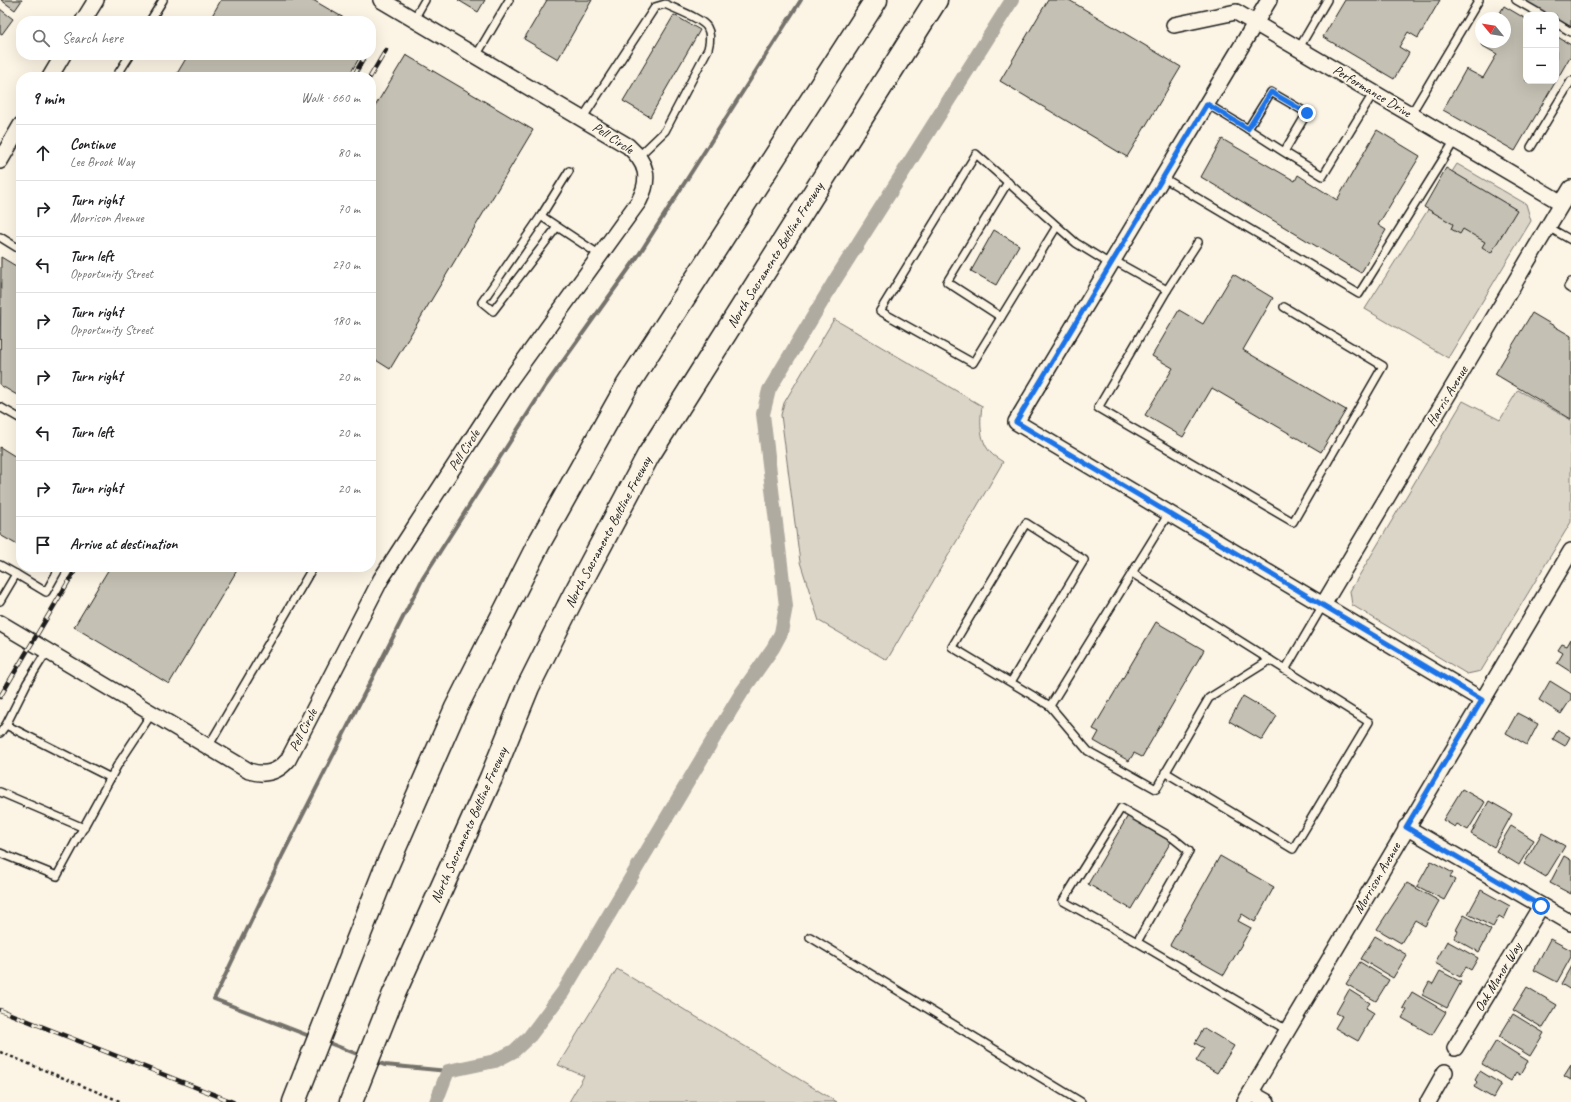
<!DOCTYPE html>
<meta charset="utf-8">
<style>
body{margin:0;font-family:Caveat,sans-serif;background:#f2f2f2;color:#202124}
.controls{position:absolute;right:12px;top:12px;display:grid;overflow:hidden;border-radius:8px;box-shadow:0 4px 16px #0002}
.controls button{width:36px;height:36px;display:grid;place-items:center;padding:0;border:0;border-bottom:1px solid #e0e0e0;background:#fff;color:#202124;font:20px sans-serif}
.compass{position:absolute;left:1475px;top:12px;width:36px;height:36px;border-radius:50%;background:#fff;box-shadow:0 4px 16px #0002;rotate:300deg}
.stop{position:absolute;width:12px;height:12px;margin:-9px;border:3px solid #1a73e8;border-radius:50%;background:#fff}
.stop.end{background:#1a73e8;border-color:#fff;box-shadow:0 1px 4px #0008}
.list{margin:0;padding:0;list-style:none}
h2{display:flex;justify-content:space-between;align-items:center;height:52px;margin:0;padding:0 16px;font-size:17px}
h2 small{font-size:13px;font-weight:400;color:#757577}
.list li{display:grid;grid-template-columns:26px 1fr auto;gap:12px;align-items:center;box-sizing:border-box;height:56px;padding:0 16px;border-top:1px solid #e0e0e0}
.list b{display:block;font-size:15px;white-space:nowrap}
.list p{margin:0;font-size:13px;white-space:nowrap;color:#757577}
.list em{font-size:13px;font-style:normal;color:#757577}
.icon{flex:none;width:22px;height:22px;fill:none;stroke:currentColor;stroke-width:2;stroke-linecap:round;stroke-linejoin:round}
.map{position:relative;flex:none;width:1571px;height:1102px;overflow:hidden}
.search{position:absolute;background:#fff;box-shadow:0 4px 16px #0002;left:16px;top:16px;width:360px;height:44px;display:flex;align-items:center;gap:10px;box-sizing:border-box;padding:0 14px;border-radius:16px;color:#757577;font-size:15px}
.panel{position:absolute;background:#fff;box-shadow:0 4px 16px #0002;left:16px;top:72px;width:360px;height:500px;border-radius:16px}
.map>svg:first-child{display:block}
.green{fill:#dbd5c8;stroke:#7c7872}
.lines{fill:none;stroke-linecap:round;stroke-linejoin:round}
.stream{stroke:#75726c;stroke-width:4}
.canal{stroke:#b0aba1;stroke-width:14}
.building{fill:#c4c0b3;stroke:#1c1c1c}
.service-casing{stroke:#1c1c1c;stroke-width:10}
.minor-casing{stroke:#1c1c1c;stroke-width:18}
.motorway-casing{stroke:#1c1c1c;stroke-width:25}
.path{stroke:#1c1c1c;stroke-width:2.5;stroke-dasharray:3 3;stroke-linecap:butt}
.service{stroke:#fcf5e5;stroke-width:7}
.minor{stroke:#fcf5e5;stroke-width:15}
.motorway{stroke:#fcf5e5;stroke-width:22}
.rail-casing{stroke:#1c1c1c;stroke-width:4.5}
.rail{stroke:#fcf5e5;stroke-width:3;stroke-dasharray:9;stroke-linecap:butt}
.route{stroke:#1a73e8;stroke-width:5}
.labels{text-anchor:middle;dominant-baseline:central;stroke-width:3.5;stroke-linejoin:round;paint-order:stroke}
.street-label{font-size:14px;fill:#1c1c1c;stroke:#fcf5e5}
</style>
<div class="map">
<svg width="1571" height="1102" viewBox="0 0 1571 1102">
<rect width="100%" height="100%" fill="#fcf5e5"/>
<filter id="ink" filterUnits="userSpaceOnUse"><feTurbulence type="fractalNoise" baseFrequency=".025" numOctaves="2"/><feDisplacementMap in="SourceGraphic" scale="8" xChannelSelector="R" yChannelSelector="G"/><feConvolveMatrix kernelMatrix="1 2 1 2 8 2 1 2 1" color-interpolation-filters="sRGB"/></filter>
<g filter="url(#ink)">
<g class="green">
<path d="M1457,164L1526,204L1531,221L1448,358L1365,309Z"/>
<path d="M834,319L982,406C980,421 979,439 990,452C993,456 999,459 1003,462L887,660L819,621L800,562L781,415L784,403Z"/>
<path d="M1518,390L1571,420V522L1481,671L1467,674L1352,605L1350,591L1463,401L1500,420Z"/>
<path d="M617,969L837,1102H569L584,1076L558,1065Z"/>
</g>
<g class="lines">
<g class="stream">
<path d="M312,1037L214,999L283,854L423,578L546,385L638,256L801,0"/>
<path d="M324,1041L362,1056"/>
<path d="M374,1061L385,1065L448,1071"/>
</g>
<path class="canal" d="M436,1102L448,1071L495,1061L514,1051L530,1036L563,992L714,738L742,692L773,648L781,633L786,606L763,414L769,390L835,280L1012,0"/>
</g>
<g class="building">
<path d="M1,0H22L15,10Z"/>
<path d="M221,0H313L349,21H209Z"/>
<path d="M458,0H485L478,12Z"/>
<path d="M547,0H592L558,59L524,39Z"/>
<path d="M1048,0H1069L1181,67L1127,157L1000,81Z"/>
<path d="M1345,0H1440L1418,38L1408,32L1399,47L1409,53L1394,79L1323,37Z"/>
<path d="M1521,0H1571V32L1556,22V15H1544Z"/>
<path d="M1504,6L1526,19V81H1556L1515,151L1443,110L1466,69L1483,78L1497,54L1481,45L1483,42H1505V18H1497Z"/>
<path d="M0,9L13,19L2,34L0,33Z"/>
<path d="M674,15L700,30L650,117L623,101Z"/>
<path d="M1556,36L1571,45V55L1556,81Z"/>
<path d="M188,55H361L348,77H175Z"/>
<path d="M406,55L533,130L390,369L371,357V113Z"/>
<path d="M1377,130L1420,156L1378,225L1386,230L1361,273L1201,177L1222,139L1295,181L1298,175L1337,200Z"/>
<path d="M1446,168L1517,210L1491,253L1482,247L1485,242L1463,229L1460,234L1451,229L1453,224L1424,207Z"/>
<path d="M994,230L1019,245L996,285L971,271Z"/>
<path d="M1,257L21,269V389L17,395L0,385Z"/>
<path d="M1233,274L1273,298L1243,350L1346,410L1321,452L1212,388L1183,437L1145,415L1173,368L1152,356L1179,310L1203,324Z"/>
<path d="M1532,313L1571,336V419L1495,374Z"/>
<path d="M0,447L21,460V547L0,535Z"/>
<path d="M110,567H239L169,684L74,627Z"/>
<path d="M1156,622L1204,650L1142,757L1134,753L1129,761L1094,741L1099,732L1093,729Z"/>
<path d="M1571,639V672L1557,663L1563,653L1558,650L1562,644L1567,646Z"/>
<path d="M1550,681L1571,694V699L1561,714L1539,700Z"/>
<path d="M1243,696L1277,716L1262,740L1229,721Z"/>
<path d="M1517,713L1538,724L1527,745L1506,733Z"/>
<path d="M1558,730L1570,737L1565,746L1553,739Z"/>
<path d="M1462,789L1485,802L1468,830L1457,824L1455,827L1443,820Z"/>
<path d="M1489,801L1512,814L1494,847L1471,834Z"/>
<path d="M1129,814L1172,840L1131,909L1088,884Z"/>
<path d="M1511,826L1534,840L1519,865L1496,851Z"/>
<path d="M1542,833L1565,846L1546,877L1524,864Z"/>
<path d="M1220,856L1274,887L1255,922L1242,914L1238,921L1251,928L1224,975L1170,945Z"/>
<path d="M1564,856L1571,860V894L1550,883Z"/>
<path d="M1431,861L1453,873L1450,877L1455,880L1444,900L1417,886Z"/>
<path d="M1407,883L1439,901L1425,926L1415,920L1401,943L1377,929Z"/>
<path d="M1481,890L1510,906L1504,919L1499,916L1493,927L1468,914Z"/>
<path d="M1464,915L1491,930L1479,952L1454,938L1458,931L1456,930Z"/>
<path d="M1375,936L1407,955L1393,978L1361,959Z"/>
<path d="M1550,939L1571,950V957L1557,982L1534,970Z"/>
<path d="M1447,941L1478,958L1471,970L1466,967L1460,977L1435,963Z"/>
<path d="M1360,962L1389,980L1376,1001L1346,984Z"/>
<path d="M1571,966V990L1561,984Z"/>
<path d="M1440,971L1461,982L1447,1008L1422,995L1429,982L1433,984Z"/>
<path d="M1527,987L1557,1005L1543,1028L1513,1010Z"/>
<path d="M1349,990L1370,1003L1366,1008L1374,1013L1358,1041L1335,1028L1342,1016L1336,1013Z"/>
<path d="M1412,992L1446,1012L1432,1035L1402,1018L1407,1010L1403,1008Z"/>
<path d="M1513,1014L1544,1033L1530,1056L1499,1037Z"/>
<path d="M1204,1028L1234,1046L1217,1073L1196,1061L1204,1048L1195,1043Z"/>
<path d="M1496,1041L1528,1061L1520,1075L1516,1072L1511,1081L1482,1064Z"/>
<path d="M1571,1065V1080L1564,1076Z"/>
<path d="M1480,1071L1501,1084L1493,1098L1474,1087L1477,1082L1475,1080Z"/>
</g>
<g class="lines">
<defs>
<g id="service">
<path d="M1516,0L1542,15"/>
<path d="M414,19L425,0"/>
<path d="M150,21L163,0"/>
<path d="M1556,23L1571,32"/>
<path d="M1299,48L1327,0"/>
<path d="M476,56L509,0"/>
<path d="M116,77L130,55"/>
<path d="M1207,104L1248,129"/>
<path d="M1411,114L1479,0"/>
<path d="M582,119L655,7L665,4C675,9 701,18 707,27C711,34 710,42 708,49L665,131L639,156"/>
<path d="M1531,147L1571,81"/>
<path d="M1284,152L1248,129L1271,92L1307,113L1284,152L1323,176L1374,92"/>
<path d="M569,171L541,216L600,255"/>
<path d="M1162,177L1359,294L1455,140"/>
<path d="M541,216L482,302L493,311L557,227"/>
<path d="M1057,226L973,363L880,311L976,154L1076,243L1110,264"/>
<path d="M1548,227L1571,240"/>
<path d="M0,237L21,250"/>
<path d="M1113,260L1167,290L1198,242"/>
<path d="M1571,282L1568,287L1571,289"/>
<path d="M1167,290L1098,408L1293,522L1383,366L1284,307"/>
<path d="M1001,317L947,282L1008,182"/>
<path d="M0,407L21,419"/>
<path d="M0,565L16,574"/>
<path d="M0,601L16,574L46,592L60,567"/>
<path d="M1285,670L1323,605"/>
<path d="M1011,682L1084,560L1026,523L952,647L1050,706L1169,513"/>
<path d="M1050,706L1088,751L1156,789L1209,698L1270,660L1132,573"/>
<path d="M6,725L111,778"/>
<path d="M0,733L6,725L27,683L47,651"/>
<path d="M208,747L313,567"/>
<path d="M1165,772L1293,849L1369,722L1270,660"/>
<path d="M0,792L84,828"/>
<path d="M0,853L57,876L117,766L152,713"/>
<path d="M810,937L1081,1102"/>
<path d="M1137,942L1063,901L1121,808L1173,838L1189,851L1137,942L1287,1030"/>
</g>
<g id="minor">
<path d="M1269,0L1016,422L1482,700"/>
<path d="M83,21L96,0"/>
<path d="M1174,25L1236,12L1562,203"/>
<path d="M50,77L63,55"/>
<path d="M0,161L21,125"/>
<path d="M1323,605L1571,188"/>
<path d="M0,623L249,771C265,776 277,773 288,760L381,579L510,380L639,201C651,178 647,163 628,146L381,0"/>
<path d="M1406,827L1571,923"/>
<path d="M1455,1048L1541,906"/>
<path d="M1251,1093L1267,1102"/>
<path d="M1245,1102L1571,551"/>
<path d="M1428,1102L1445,1072"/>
</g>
<g id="motorway">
<path d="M294,1102L383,875L456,708L538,545L627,386L876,0"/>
<path d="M351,1102L393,996L491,778L528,687L572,599L648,456L936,0"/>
</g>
</defs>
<use href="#service" class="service-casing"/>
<use href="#minor" class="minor-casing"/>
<use href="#motorway" class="motorway-casing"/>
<path class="path" d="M0,1052L122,1102"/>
<use href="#service" class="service"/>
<use href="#minor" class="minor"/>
<use href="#motorway" class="motorway"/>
<defs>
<g id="rail">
<path d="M353,77L364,58"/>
<path d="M370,77L386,50"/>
<path d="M0,697L77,567"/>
<path d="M0,1010L233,1102"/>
</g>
</defs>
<use href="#rail" class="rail-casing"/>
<use href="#rail" class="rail"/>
</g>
</g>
<g class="lines" filter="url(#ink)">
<path class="route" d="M1307,113L1271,92L1248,129L1207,104L1016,422L1482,700L1406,827L1541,906"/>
</g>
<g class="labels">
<g class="street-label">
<text transform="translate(1372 91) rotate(31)">Performance Drive</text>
<text transform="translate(613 138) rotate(33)">Pell Circle</text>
<text transform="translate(775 255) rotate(-58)">North Sacramento Beltline Freeway</text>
<text transform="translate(1447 396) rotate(-59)">Harris Avenue</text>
<text transform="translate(464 450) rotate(-57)">Pell Circle</text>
<text transform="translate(608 532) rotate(-62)">North Sacramento Beltline Freeway</text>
<text transform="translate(303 730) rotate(-63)">Pell Circle</text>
<text transform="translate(469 825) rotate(-66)">North Sacramento Beltline Freeway</text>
<text transform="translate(1377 878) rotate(-60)">Morrison Avenue</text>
<text transform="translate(1498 977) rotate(-59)">Oak Manor Way</text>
</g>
</g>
</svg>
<div class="controls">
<button>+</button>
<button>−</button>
</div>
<svg class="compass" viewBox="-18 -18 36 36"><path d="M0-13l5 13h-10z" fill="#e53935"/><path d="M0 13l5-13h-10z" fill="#757577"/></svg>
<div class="stop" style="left:1541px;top:906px"></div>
<div class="stop end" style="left:1307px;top:113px"></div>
<div class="search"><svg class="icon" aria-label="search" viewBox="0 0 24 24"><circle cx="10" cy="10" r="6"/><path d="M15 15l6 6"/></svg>Search here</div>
<section class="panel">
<h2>9 min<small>Walk · 660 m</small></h2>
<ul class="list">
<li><svg class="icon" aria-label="ahead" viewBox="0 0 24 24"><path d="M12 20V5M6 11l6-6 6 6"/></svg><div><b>Continue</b><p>Lee Brook Way</p></div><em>80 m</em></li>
<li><svg class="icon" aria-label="right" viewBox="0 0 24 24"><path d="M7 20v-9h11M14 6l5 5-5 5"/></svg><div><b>Turn right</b><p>Morrison Avenue</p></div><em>70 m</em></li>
<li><svg class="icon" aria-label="left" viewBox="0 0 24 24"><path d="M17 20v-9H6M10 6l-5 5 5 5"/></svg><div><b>Turn left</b><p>Opportunity Street</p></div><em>270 m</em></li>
<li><svg class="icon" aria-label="right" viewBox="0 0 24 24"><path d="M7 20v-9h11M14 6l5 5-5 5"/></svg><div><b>Turn right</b><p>Opportunity Street</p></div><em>180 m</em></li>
<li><svg class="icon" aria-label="right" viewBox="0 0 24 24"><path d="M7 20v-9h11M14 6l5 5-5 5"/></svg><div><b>Turn right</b></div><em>20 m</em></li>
<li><svg class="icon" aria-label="left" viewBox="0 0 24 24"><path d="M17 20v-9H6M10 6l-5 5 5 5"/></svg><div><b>Turn left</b></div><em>20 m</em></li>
<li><svg class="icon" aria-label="right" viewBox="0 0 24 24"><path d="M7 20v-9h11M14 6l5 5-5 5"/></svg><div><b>Turn right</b></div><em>20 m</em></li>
<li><svg class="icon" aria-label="arrive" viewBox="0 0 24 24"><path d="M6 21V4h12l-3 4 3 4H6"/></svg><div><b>Arrive at destination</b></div></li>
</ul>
</section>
</div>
